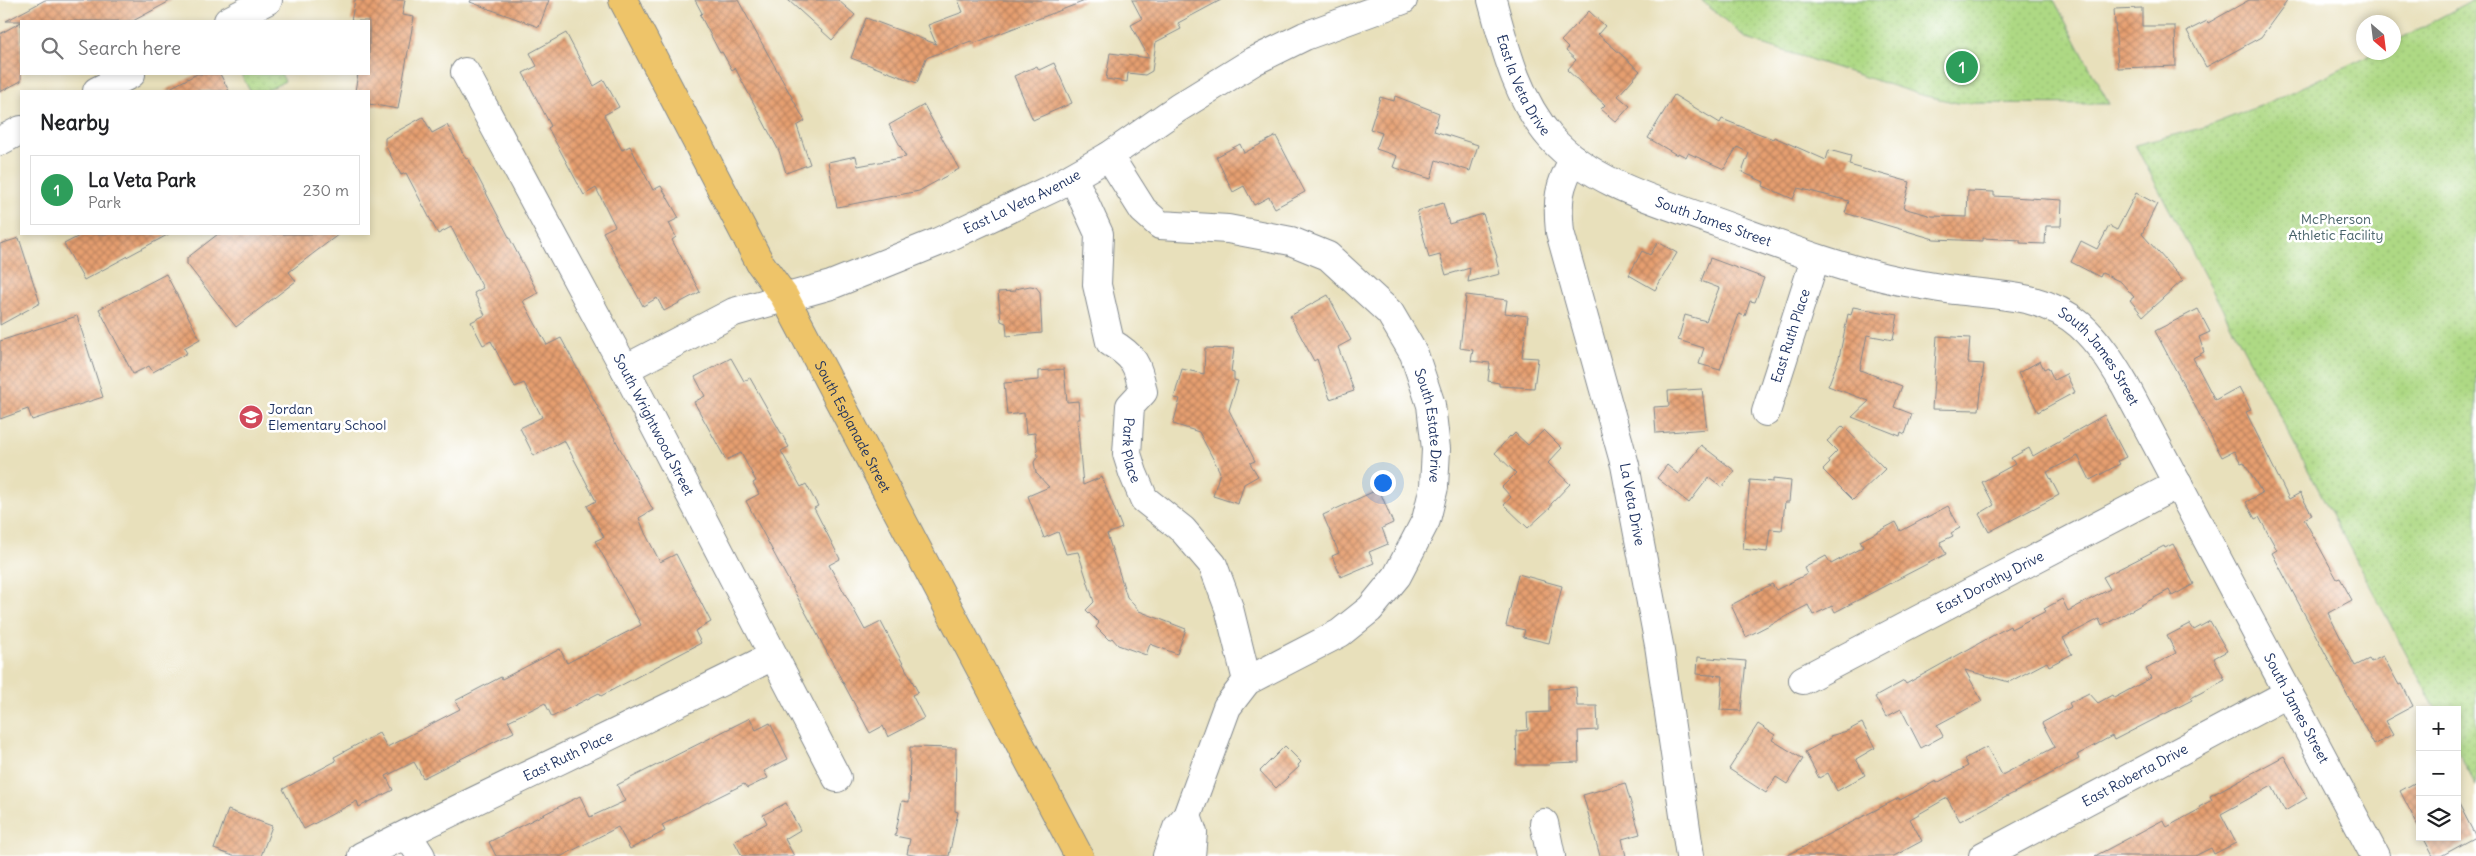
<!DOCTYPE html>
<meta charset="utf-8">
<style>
body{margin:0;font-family:Delius,sans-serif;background:#f2f2f2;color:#202124}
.controls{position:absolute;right:15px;bottom:15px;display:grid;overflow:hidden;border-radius:0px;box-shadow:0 2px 8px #0003}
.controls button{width:45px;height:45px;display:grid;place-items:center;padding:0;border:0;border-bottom:1px solid #e0e0e0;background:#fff;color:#202124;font:25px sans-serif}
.compass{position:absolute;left:2356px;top:15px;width:45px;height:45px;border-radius:50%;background:#fff;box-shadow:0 2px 8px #0003;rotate:152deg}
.you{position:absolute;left:1382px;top:482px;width:18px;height:18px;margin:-12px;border:4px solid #fff;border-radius:50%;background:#1a73e8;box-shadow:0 0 0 8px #1a73e833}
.badge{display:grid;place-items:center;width:32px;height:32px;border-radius:50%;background:#d1495b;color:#fff;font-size:16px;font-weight:700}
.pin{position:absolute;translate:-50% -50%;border:2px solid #fff;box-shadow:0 1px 5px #0006}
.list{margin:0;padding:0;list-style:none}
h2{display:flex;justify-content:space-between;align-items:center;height:65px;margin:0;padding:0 20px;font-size:21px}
h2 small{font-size:16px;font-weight:400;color:#757577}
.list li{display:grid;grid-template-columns:32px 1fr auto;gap:15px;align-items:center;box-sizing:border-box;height:70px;margin:0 10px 10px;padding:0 10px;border:1px solid #e0e0e0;border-radius:0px}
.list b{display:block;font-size:19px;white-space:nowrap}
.list p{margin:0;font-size:16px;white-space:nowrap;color:#757577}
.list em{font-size:16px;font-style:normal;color:#757577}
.icon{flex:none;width:28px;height:28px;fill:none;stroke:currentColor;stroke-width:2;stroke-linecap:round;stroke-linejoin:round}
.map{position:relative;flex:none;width:2476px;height:856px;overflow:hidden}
.search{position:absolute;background:#fff;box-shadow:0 2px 8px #0003;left:20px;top:20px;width:350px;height:55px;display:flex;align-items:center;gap:12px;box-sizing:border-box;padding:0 18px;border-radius:0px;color:#757577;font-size:19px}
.panel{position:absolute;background:#fff;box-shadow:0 2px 8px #0003;left:20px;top:90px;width:350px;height:145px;border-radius:0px}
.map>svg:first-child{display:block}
.green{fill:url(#green-dots);stroke:#648471}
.building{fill:url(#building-cross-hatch)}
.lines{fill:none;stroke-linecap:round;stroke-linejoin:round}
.minor-casing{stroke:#82888c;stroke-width:30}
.major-casing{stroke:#82888c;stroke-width:30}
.minor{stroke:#fff;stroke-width:28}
.major{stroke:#eec469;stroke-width:28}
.labels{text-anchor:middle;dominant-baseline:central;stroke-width:5;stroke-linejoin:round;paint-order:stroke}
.street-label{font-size:14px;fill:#1b2f5e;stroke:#fff}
.park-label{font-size:14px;fill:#476269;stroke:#fff}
.poi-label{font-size:14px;fill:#1b2f5e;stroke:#fff;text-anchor:start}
</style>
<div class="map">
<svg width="2476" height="856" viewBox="0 0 2476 856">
<defs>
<pattern id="green-dots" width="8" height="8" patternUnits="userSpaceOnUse" patternTransform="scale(1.25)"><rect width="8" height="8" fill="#aed984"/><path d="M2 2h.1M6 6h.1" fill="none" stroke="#95bb74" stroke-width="1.8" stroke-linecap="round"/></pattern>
<pattern id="building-cross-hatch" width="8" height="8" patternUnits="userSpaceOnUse" patternTransform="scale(1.25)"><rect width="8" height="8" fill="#e69f70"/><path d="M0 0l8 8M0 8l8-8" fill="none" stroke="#ba825f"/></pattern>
</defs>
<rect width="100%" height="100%" fill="#fff"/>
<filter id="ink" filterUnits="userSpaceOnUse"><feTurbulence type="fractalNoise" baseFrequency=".02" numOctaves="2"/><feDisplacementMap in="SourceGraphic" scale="10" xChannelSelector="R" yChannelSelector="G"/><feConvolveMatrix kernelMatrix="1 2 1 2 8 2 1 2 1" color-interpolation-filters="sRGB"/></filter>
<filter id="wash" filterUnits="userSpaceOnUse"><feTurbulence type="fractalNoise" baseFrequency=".0096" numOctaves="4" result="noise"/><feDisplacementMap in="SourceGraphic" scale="20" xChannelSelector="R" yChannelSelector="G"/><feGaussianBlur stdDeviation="1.12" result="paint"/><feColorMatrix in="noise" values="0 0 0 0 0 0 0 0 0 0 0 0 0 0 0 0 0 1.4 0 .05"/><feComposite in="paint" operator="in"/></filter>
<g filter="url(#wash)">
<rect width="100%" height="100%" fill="#e8e0bb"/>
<g class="green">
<path d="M1701,0H2054L2109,104L1958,103L1921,95L1747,39Z"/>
<path d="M2473,0H2476V786L2457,750V710H2436L2135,145L2205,127L2272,101L2374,53L2394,52V42Z"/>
<path d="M241,74H281L285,81L266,91H250Z"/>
</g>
<g id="blocks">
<g class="building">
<path d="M45,0H172L133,21H6Z"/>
<path d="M355,0H405L402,15L414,17L398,109L369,104V91H355L358,74H369V21H351Z"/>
<path d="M471,0H549L539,27L470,2Z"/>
<path d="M695,0H738L805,121L797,126L810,164L786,173L779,151L735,68L732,70L722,52L720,53L700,15L702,13Z"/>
<path d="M788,0H838L855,15L832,40Z"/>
<path d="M958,0H1085V1L972,44L971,41L926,58L917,83L851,58L866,18L936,44L928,25L963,12Z"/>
<path d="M1132,0H1221L1178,23L1181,29L1156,42L1152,71L1145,75L1128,73L1127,82L1106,79L1110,53L1149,58L1131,25L1142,19Z"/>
<path d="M2249,0H2288L2261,37L2206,67L2187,31L2207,21L2208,23Z"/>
<path d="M2142,8V26H2175L2176,66L2118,68L2114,9Z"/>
<path d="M1589,11L1605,26L1598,34L1640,71L1618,96L1630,106L1616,122L1601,109L1605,105L1567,70L1576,60L1566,51L1568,48L1561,41Z"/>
<path d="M21,22V81L0,92V34Z"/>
<path d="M566,33L594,86L604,80L619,107L604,115L622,150L630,146L653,190L661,186L679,218L669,223L676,237L672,240L700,292L664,311L657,298L643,306L603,232L615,226L596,188L584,195L548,128L551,126L523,73L537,66L530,53Z"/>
<path d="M1054,63L1072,103L1033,120L1014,76L1037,66L1039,70Z"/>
<path d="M197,74H220L229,91H164Z"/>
<path d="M1674,95L1720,123L1722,119L1773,139L1774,137L1826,160L1829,150L1851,156L1849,165L1910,182L1903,208L1932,216L1967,217L1968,191L1994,192V196L2062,200L2061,226H2046L2045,244L2020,243V240L1983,238V241L1934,239L1845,213L1849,201L1798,188L1793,199L1763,186L1764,182L1742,172L1749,153L1737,147L1724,169L1688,153L1686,157L1678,153L1677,155L1648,138Z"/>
<path d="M1395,96L1439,113L1434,131L1478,145L1470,171L1436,160L1431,179L1393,167L1397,156L1376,149L1382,133L1370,129L1380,97L1394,101Z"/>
<path d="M924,105L959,169L919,191L837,207L828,162L856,156L858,166L906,157L889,125Z"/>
<path d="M423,117L432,133L447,125L466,159L468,158L538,293L523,301L547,345L561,338L653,510L639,518L645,533L660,562L676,554L711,622L695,631L701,643L601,696L599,693L552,717L545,703L508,721L514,732L423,778L414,762L386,776L393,790L359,807L357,801L304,829L283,789L336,761L334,757L379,733L387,747L460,709L455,701L501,677L502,679L560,649L567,663L641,625L595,541L604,537L587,506L596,501L564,440L534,456L520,428L542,417L524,383L515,387L491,341L483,345L471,322L485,315L474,293L483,288L451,227L438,234L406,173L401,175L385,145V138Z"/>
<path d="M1276,136L1305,192L1275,208L1269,197L1254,205L1244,186L1233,192L1216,157L1240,144L1244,153Z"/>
<path d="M2136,193L2157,204L2142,234L2183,280L2143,316L2130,300L2134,297L2121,282L2102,273L2100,277L2071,262L2081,241L2097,249L2109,226L2117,230Z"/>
<path d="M1443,203L1449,224L1483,214L1497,257L1496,259L1500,274L1468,282L1470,268L1446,275L1440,255L1429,258L1417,211Z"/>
<path d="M83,234H169L84,280L64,244Z"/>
<path d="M218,234H339L289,272L296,281L236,327L187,264V258Z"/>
<path d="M19,238L40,303L0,325V244Z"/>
<path d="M1658,242L1677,253L1655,290L1629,275L1642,251L1650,255Z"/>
<path d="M1710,258L1764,278L1755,302L1750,301L1745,316L1739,314L1720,370L1699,364L1704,348L1678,340L1685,315L1706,321L1719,288L1701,281Z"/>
<path d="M166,274L200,339L184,348L187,353L153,372L149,366L133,374L99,309Z"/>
<path d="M1030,286L1036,287L1040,292L1042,333L1007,336L1006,323L1001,321L998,292L1015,291V289Z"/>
<path d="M1328,295L1351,340L1338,347L1354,391L1330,399L1317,359L1314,361L1290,316Z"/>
<path d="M1466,295L1507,300L1505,313L1528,316L1522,357L1538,358L1534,388L1499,386V383L1488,381L1490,363L1471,361L1473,350L1460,348Z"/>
<path d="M1853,307L1898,315L1893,340L1867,335L1860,370L1902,386L1894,407L1912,414L1905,434L1901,432L1900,436L1852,417L1869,401L1828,386L1839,358L1848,314L1851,315Z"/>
<path d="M2198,309L2210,332L2199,337L2204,352L2193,358L2215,400L2239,387L2251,410L2246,412L2289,499L2300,493L2312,515L2304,519L2337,579L2340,578L2352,600L2328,613L2355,666L2369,659L2371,662L2383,656L2399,685L2402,684L2413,706L2385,721L2393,735L2374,745L2272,553L2277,550L2259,517L2255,519L2246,502L2262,493L2244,462L2241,463L2234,451L2222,457L2155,331Z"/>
<path d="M77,316L103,397L32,420L28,409L0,419V341Z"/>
<path d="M1937,336L1970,338L1968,363L1984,364L1979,410L1932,409Z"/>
<path d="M1205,348L1234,349L1231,372L1234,373V380L1238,381L1229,410L1255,461L1250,463L1258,476L1244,484L1238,504L1213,496L1220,472L1199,432L1173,424L1180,399L1174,398L1182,369L1204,374Z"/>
<path d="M731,358L744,381L750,378L789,447L781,451L801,487L806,484L818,506L814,508L840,559L829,565L865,630L881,622L918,692L912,695L924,718L888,737L883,726L870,733L746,501L759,494L753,483L756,481L741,453L726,460L694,402L705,396L695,377Z"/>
<path d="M2040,361L2044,369L2048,367L2054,380L2066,374L2075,392L2038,412L2018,373Z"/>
<path d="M1064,369L1067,402L1078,401L1080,419H1077L1083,485L1102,477L1122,528L1107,534L1127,597L1139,611L1186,629L1177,654L1150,644L1146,655L1118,645L1112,638L1109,640L1096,627L1099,623L1086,610L1094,602L1078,552L1066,554L1058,532L1044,538L1028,496L1049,487L1036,473L1034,462L1038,456L1035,433L1026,434L1024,413L1007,415L1004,383L1039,380V371Z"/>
<path d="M1702,389L1707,429L1656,433L1654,407L1669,406L1668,391Z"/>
<path d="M2104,415L2126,457L2118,461L2120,464L2090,480L2078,456L2047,472L2059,495L1989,532L1979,514L1994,505L1982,482L2015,464L2011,458L2029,448L2033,456Z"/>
<path d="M1843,426L1885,469L1853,500L1823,470L1830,463L1828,460L1837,451L1827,441Z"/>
<path d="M1544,430L1562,448L1548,463L1570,484L1551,504V507L1528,528L1504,505L1511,497L1502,487L1516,473L1495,453L1510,436L1511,437L1515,433L1528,445Z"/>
<path d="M1701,445L1735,471L1722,487L1709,477L1689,503L1657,478L1667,465L1678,474Z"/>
<path d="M1773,479L1791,481L1789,502H1785L1782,530L1770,529L1767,552L1743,549L1750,480L1773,482Z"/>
<path d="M1379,489L1393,523L1382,528L1388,544L1369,552L1374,563L1341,577L1332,556L1339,553L1323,515Z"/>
<path d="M1948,506L1960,528L1951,533L1953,536L1940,542L1946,554L1835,612L1832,606L1813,615L1808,605L1746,637L1731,605L1772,584L1776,590L1807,574L1804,568L1826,556L1831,564L1863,547L1860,541L1896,522L1901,531Z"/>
<path d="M2173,544L2194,584L2172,596L2169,590L2102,626L2099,619L2063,638L2072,654L2049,666L2047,662L2009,682L1965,670L1982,701L1937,725L1943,736L1921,748L1901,709L1886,717L1875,697L1904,681L1906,684L2010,626L2011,629L2046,611L2044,609L2062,599L2068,611L2110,589L2103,577L2164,546L2165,548Z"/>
<path d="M1518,574L1562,586L1549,643L1523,637L1525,630L1506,626Z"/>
<path d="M2210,621L2227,651L2214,658L2225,680L2191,698L2192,700L2114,740L2112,736L2077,755L2079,759L1960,821L1947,798L1910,819L1922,841L1894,856H1786L1899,798L1900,800L1936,781L1937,783L1968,766L1964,759L1987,747L2002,775L2055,747L2042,723L2071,707L2069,703L2089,693L2098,703L2112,695L2114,698L2151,678L2146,669L2176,653L2167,636L2190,624L2194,630Z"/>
<path d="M1698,657L1746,661L1741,711L1720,710L1723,676L1697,674Z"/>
<path d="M1576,687L1577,706H1597L1598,730L1578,731L1579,762L1551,763L1549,765H1517L1516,731L1528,730L1527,713L1549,712V689Z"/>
<path d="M750,718L756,730L770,723L788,759L764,771L768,778L747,788L744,784L662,825L665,831L630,849L618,827L562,856H496L489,842L580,796L590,817L625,801L617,785Z"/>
<path d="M1862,723L1875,748L1856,759L1865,775L1837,791L1828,773L1819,778L1805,752L1831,738L1830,736L1847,731Z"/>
<path d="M1758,724L1775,735L1772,740L1803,759L1787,784L1776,777L1766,793L1729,769Z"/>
<path d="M1285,746L1301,762L1298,765L1299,767L1276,788L1260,771Z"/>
<path d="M910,747L956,748L955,811L958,812L949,856H919L907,854L910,839L895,836L902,801L909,802Z"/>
<path d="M2284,756L2307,798L2285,811L2272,786L2221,814L2236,843L2214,854L2211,848L2195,856H2095L2163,820L2167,827L2200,809L2199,807L2212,800L2210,796Z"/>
<path d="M2420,780V830L2400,791Z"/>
<path d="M1625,783L1640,834L1622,839L1626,856H1600L1583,795Z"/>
<path d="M2457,800L2476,837L2441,856H2433L2423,837H2457Z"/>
<path d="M786,803L800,830L785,839L794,856H742L734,841L767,823L763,815Z"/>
<path d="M228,810L272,826L261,856H233L214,849Z"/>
</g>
</g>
</g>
<g filter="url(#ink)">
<use href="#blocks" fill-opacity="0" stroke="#82888c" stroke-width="1"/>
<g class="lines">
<defs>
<g id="minor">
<path id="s1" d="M1492,0C1505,48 1517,99 1551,138C1593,185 1664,203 1721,224C1780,245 1838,268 1900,281C1918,284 1937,288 1955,290C1998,296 2045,294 2080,325C2099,342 2112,363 2125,385L2375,856"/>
<path d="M228,21L268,0"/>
<path id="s2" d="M465,72L625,369L837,778"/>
<path d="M97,91L131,74"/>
<path d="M0,141L21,130"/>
<path id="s3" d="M1109,156L1143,210L1160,225L1228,229L1291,241L1328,256L1390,313L1414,354L1431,405L1436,449L1434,487L1426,520L1397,576L1370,609L1340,633L1247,681L1227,707L1187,816L1177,828L1167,856"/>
<path id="s4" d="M1574,159C1558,186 1557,201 1560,232L1625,465L1659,645L1690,856"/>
<path id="s5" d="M1073,177L1099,234L1097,285L1110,342C1134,356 1138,364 1143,392L1130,406L1127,454L1133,473L1144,499L1183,530L1213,565L1229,608L1247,681"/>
<path id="s6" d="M625,369L734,312L831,285L938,242L1053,188L1109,156L1178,108L1254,61L1305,36L1403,0"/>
<path id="s7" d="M1766,412L1815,259"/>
<path id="s8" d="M1803,680L2178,484"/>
<path d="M1187,816L1193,833L1191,856"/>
<path d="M1544,823L1551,856"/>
<path d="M407,834L421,856"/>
<path id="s9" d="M362,856C499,788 637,724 773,656"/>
<path id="s10" d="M1983,856L2289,693"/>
</g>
<g id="major">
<path id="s11" d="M623,0L760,263L784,296L1079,856"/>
</g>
</defs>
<use href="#minor" class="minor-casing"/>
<use href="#major" class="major-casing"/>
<use href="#minor" class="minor"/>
<use href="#major" class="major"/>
</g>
</g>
<defs>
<symbol id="school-disc" viewBox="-11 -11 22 22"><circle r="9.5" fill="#d1495b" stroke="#fff"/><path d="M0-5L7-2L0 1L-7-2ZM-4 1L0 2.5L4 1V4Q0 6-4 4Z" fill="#fff"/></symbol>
</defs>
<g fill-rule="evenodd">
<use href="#school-disc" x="237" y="403" width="28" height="28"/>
</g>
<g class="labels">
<g class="street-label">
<text stroke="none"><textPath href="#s1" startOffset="91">East la Veta Drive</textPath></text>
<text stroke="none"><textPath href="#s6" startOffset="432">East La Veta Avenue</textPath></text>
<text stroke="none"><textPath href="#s1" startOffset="336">South James Street</textPath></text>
<text stroke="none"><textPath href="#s7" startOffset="80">East Ruth Place</textPath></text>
<text stroke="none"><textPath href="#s1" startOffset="756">South James Street</textPath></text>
<text stroke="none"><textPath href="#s2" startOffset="400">South Wrightwood Street</textPath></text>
<text stroke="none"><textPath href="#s3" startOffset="464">South Estate Drive</textPath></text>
<text stroke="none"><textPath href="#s11" startOffset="485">South Esplanade Street</textPath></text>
<text stroke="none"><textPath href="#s5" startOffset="299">Park Place</textPath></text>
<text stroke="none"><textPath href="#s4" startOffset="358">La Veta Drive</textPath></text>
<text stroke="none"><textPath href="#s8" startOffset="211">East Dorothy Drive</textPath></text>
<text stroke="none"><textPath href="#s1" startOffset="1161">South James Street</textPath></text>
<text stroke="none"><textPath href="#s9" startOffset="229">East Ruth Place</textPath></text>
<text stroke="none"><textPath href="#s10" startOffset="172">East Roberta Drive</textPath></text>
</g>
<g class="park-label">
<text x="2336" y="219">McPherson<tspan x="2336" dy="16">Athletic Facility</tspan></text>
</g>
<g class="poi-label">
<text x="268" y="409">Jordan<tspan x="268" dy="16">Elementary School</tspan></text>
</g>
</g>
</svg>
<div class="controls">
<button>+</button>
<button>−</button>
<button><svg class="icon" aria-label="layers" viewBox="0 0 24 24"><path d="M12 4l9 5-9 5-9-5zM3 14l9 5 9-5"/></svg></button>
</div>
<svg class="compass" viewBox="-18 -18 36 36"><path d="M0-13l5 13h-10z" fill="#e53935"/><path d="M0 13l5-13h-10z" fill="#757577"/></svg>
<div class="you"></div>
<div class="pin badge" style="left:1962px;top:67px;background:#2e9e5b">1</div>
<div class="search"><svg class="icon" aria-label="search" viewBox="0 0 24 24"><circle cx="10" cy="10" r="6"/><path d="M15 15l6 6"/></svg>Search here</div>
<section class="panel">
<h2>Nearby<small></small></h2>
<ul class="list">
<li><span class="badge" style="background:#2e9e5b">1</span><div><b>La Veta Park</b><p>Park</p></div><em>230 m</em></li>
</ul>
</section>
</div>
